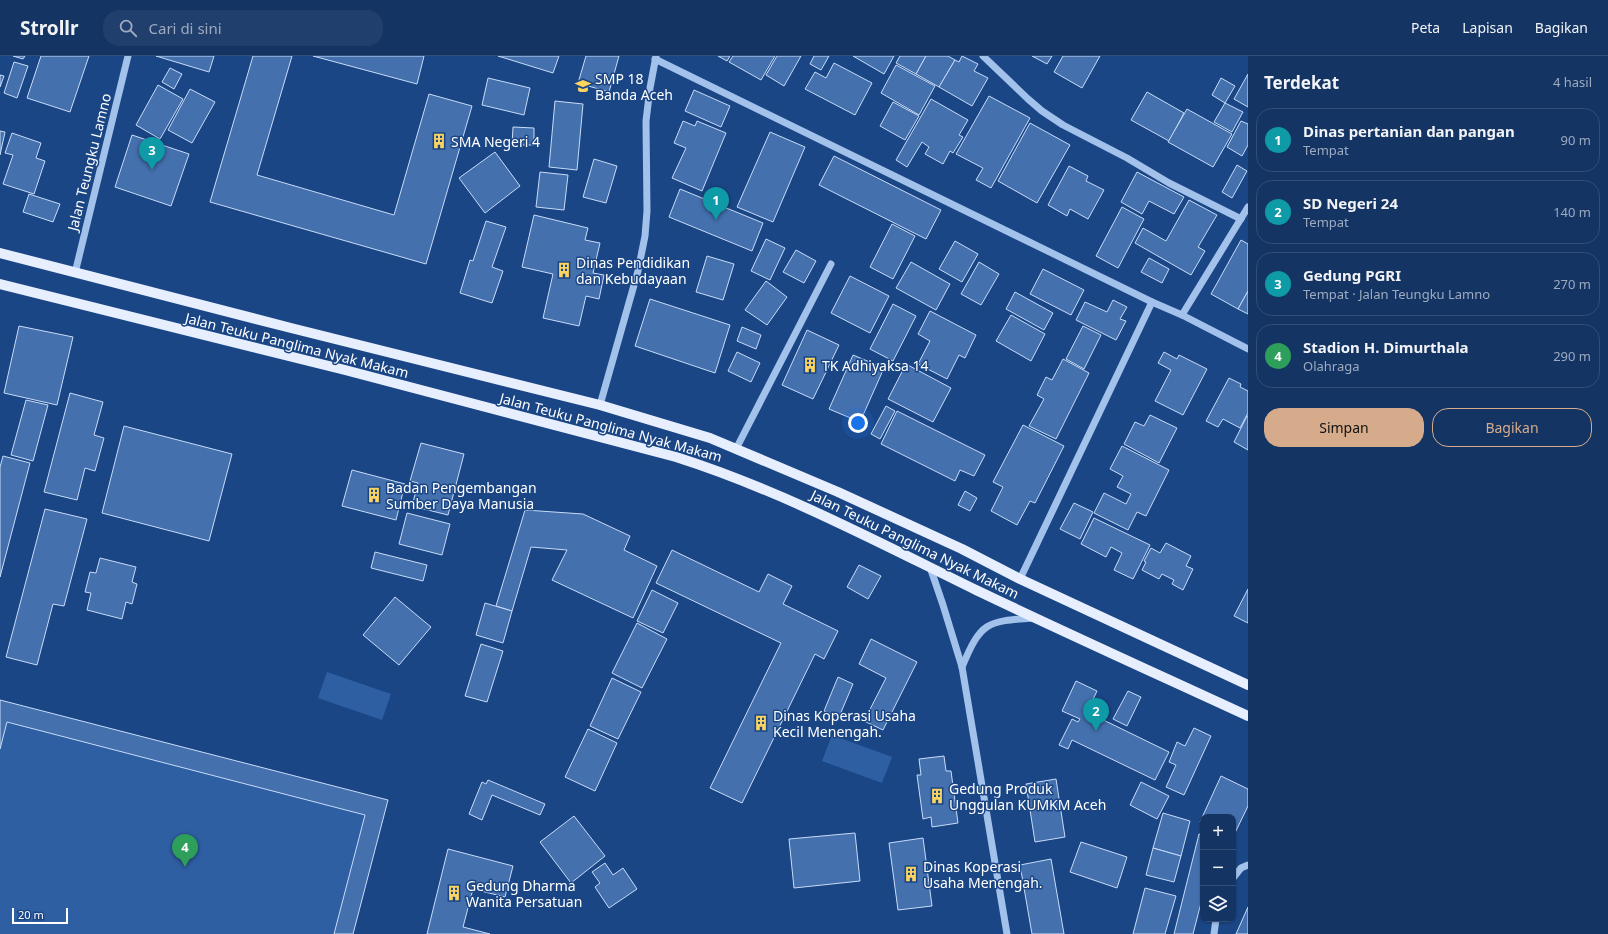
<!DOCTYPE html>
<html lang="id">
<meta charset="utf-8">
<style>
body{margin:0;font-family:"Noto Sans",sans-serif;background:#213f6d;color:#f1f3f6}
.controls{position:absolute;right:12px;bottom:12px;display:grid;overflow:hidden;border-radius:8px;box-shadow:0 1px 3px #0004}
.controls button{width:36px;height:36px;display:grid;place-items:center;padding:0;border:0;border-bottom:1px solid #334f78;background:#143464;color:#f1f3f6;font:20px sans-serif}
.scale{position:absolute;left:12px;bottom:10px;width:56px;box-sizing:border-box;padding-left:4px;border:2px solid #fff;border-top:0;font-size:11px;line-height:14px;white-space:nowrap;color:#fff;-webkit-text-stroke:3px #1b4685;paint-order:stroke}
.you{position:absolute;left:858px;top:367px;width:14px;height:14px;margin:-10px;border:3px solid #fff;border-radius:50%;background:#1a73e8;box-shadow:0 0 0 6px #1a73e833}
.badge{display:grid;place-items:center;width:26px;height:26px;border-radius:50%;background:#d6ab8b;color:#fff;font-size:13px;font-weight:700}
.pin{position:absolute;translate:-50% -33px;filter:drop-shadow(0 1px 2px #0008)}
.pin::after{content:'';position:absolute;top:21px;width:14px;height:12px;background:inherit;clip-path:polygon(0 0,100% 0,50% 100%)}
.list{margin:0;padding:0;list-style:none}
h2{display:flex;justify-content:space-between;align-items:center;height:52px;margin:0;padding:0 16px;font-size:17px}
h2 small{font-size:13px;font-weight:400;color:#9daabf}
.list li{display:grid;grid-template-columns:26px 1fr auto;gap:12px;align-items:center;box-sizing:border-box;height:64px;margin:0 8px 8px;padding:0 8px;border:1px solid #334f78;border-radius:16px}
.list b{display:block;font-size:15px;white-space:nowrap}
.list p{margin:0;font-size:13px;white-space:nowrap;color:#9daabf}
.list em{font-size:13px;font-style:normal;color:#9daabf}
.actions{display:flex;gap:8px;padding:12px 16px}
.actions a{flex:1;padding:9px 0;border:1px solid #d6ab8b;border-radius:16px;text-align:center;font-size:14px;color:#d6ab8b}
.actions .main{background:#d6ab8b;color:#111}
.icon{flex:none;width:22px;height:22px;fill:none;stroke:currentColor;stroke-width:2;stroke-linecap:round;stroke-linejoin:round}
.map{position:relative;flex:none;width:1248px;height:878px;overflow:hidden}
header{display:flex;align-items:center;gap:24px;box-sizing:border-box;height:56px;padding:0 20px;background:#143464;border-bottom:1px solid #334f78}
header strong{font-size:19px}
nav{display:flex;gap:22px;margin-inline-start:auto;font-size:14px}
.search{width:280px;height:36px;background:#213f6d;display:flex;align-items:center;gap:10px;box-sizing:border-box;padding:0 14px;border-radius:16px;color:#9daabf;font-size:15px}
main{display:flex}
aside{flex:1;background:#143464}
.map>svg:first-child{display:block}
.green{fill:#2f5fa3}
.building{fill:#4470ae;stroke:#c7dcf8}
.lines{fill:none;stroke-linecap:round;stroke-linejoin:round}
.minor{stroke:#a2c1eb;stroke-width:7}
.major{stroke:#e7efff;stroke-width:10}
.labels{text-anchor:middle;dominant-baseline:central;stroke-width:3;stroke-linejoin:round;paint-order:stroke}
.poi-label{font-size:14px;fill:#fff;stroke:#1b4685;text-anchor:start}
.street-label{font-size:14px;fill:#fff;stroke:#1b4685}
</style>
<header>
<strong>Strollr</strong>
<div class="search"><svg class="icon" aria-label="search" viewBox="0 0 24 24"><circle cx="10" cy="10" r="6"/><path d="M15 15l6 6"/></svg>Cari di sini</div>
<nav><a>Peta</a><a>Lapisan</a><a>Bagikan</a></nav>
</header>
<main>
<div class="map">
<svg width="1248" height="878" viewBox="0 0 1248 878">
<rect width="100%" height="100%" fill="#1b4685"/>
<g class="green">
<path d="M327,616L391,638L382,664L318,642Z"/>
<path d="M0,644L388,744L353,878H0Z"/>
<path d="M832,679L892,701L882,727L822,705Z"/>
</g>
<g class="building">
<path d="M13,0H25L23,3Z"/>
<path d="M41,0H89L70,56L27,42Z"/>
<path d="M156,0H214L209,16Z"/>
<path d="M253,0H292L257,119L394,159L429,38L472,50L426,208L210,146Z"/>
<path d="M313,0H424L417,28Z"/>
<path d="M498,0H559L553,17Z"/>
<path d="M586,0H619L609,36L578,27Z"/>
<path d="M718,0H730L727,5Z"/>
<path d="M733,0H775L761,24L729,6Z"/>
<path d="M777,0H801L784,30L766,19Z"/>
<path d="M814,0H829L821,14L810,8Z"/>
<path d="M853,0H894L884,18Z"/>
<path d="M900,0H926L916,18L896,7Z"/>
<path d="M926,0H948L955,4L939,31L916,18Z"/>
<path d="M962,0L978,8L974,15L988,22L972,50L939,31L955,4L959,6Z"/>
<path d="M1032,0H1052L1047,8Z"/>
<path d="M1063,0H1100L1082,32L1054,16Z"/>
<path d="M14,6L28,10L17,42L4,37Z"/>
<path d="M834,7L872,27L855,59L805,33L815,16L826,22Z"/>
<path d="M896,9L935,30L919,59L881,37Z"/>
<path d="M170,12L182,18L174,33L162,26Z"/>
<path d="M1248,18V51L1234,43Z"/>
<path d="M0,19L4,20L0,31Z"/>
<path d="M488,22L530,32L524,59L482,49Z"/>
<path d="M1221,22L1235,30L1225,47L1212,39Z"/>
<path d="M158,29L183,43L160,83L136,69Z"/>
<path d="M190,33L215,46L192,87L168,74Z"/>
<path d="M694,34L730,50L721,71L685,55Z"/>
<path d="M1147,36L1184,57L1169,85L1131,64Z"/>
<path d="M989,40L1030,62L991,132L976,124L983,112L956,98Z"/>
<path d="M931,43L968,64L959,79L963,81L953,97L950,95L943,108L925,98L929,91L922,86L907,111L896,104Z"/>
<path d="M555,45L583,48L577,114L549,111Z"/>
<path d="M893,46L919,60L905,84L880,70Z"/>
<path d="M1225,47L1243,56L1232,76L1214,66Z"/>
<path d="M1187,53L1232,78L1213,111L1168,86Z"/>
<path d="M683,65L695,70L697,65L726,77L702,135L672,122L686,92L674,87Z"/>
<path d="M1241,65L1248,68V89L1242,100L1227,91Z"/>
<path d="M1030,67L1070,89L1037,147L998,125Z"/>
<path d="M513,71L534,72V89H512Z"/>
<path d="M0,75L5,76L0,99Z"/>
<path d="M770,76L805,91L773,166L737,151Z"/>
<path d="M12,77L41,87L36,102L45,105L34,138L3,128L13,99L5,97Z"/>
<path d="M132,79L189,98L171,150L115,131Z"/>
<path d="M495,96L520,130L485,157L459,122Z"/>
<path d="M834,100L941,154L926,183L819,129Z"/>
<path d="M594,103L617,110L606,147L583,141Z"/>
<path d="M1237,109L1247,115L1232,142L1222,136Z"/>
<path d="M1069,110L1088,120L1086,125L1104,134L1088,163L1070,153L1067,160L1048,149Z"/>
<path d="M540,116L568,119L564,154L536,151Z"/>
<path d="M1137,116L1184,141L1174,158L1149,145L1142,158L1121,146Z"/>
<path d="M680,133L763,167L752,195L669,161Z"/>
<path d="M29,138L60,148L53,166L23,156Z"/>
<path d="M1189,144L1217,159L1198,191L1205,195L1191,219L1135,187L1143,172L1166,185Z"/>
<path d="M1122,151L1144,163L1118,212L1096,200Z"/>
<path d="M534,159L588,172L585,184L600,187L593,217L604,219L599,243L586,240L579,270L543,262L553,218L522,211Z"/>
<path d="M486,165L506,171L492,211L503,215L492,247L460,237L470,204L473,205Z"/>
<path d="M892,168L915,180L893,223L870,211Z"/>
<path d="M766,183L785,192L770,224L751,215Z"/>
<path d="M1241,184L1248,188V235L1238,253L1211,238Z"/>
<path d="M955,185L978,198L962,226L939,213Z"/>
<path d="M796,194L816,205L804,227L783,216Z"/>
<path d="M707,200L734,208L723,244L696,236Z"/>
<path d="M1149,202L1169,213L1162,227L1141,216Z"/>
<path d="M911,206L950,228L936,254L896,232Z"/>
<path d="M979,206L999,218L981,249L961,238Z"/>
<path d="M1043,213L1084,234L1071,259L1030,238Z"/>
<path d="M850,220L889,240L870,277L831,257Z"/>
<path d="M766,225L787,241L767,269L745,254Z"/>
<path d="M1248,235V258L1238,253Z"/>
<path d="M1015,236L1053,257L1044,274L1006,253Z"/>
<path d="M650,243L730,269L715,317L635,290Z"/>
<path d="M1113,244L1127,251L1120,263L1126,265L1116,284L1076,264L1085,246L1107,256Z"/>
<path d="M893,248L916,260L893,305L870,293Z"/>
<path d="M930,255L976,279L965,302L959,299L947,323L918,308L930,285L918,278Z"/>
<path d="M1011,259L1045,278L1031,305L996,285Z"/>
<path d="M19,270L73,281L57,349L4,337Z"/>
<path d="M1083,270L1101,279L1084,313L1066,303Z"/>
<path d="M742,271L761,279L756,293L737,285Z"/>
<path d="M807,274L839,289L813,343L782,329Z"/>
<path d="M737,296L760,307L751,326L728,315Z"/>
<path d="M1164,296L1177,303L1179,299L1207,313L1183,359L1155,345L1171,314L1158,307Z"/>
<path d="M853,299L884,312L860,366L829,353Z"/>
<path d="M1063,303L1089,317L1056,383L1029,370L1044,343L1037,339L1046,321L1052,324Z"/>
<path d="M906,308L951,332L933,366L888,343Z"/>
<path d="M1229,322L1241,328L1240,331L1248,335V357L1240,372L1223,363L1218,371L1206,365Z"/>
<path d="M70,337L103,346L94,379L104,382L95,415L85,412L77,444L44,436Z"/>
<path d="M26,344L48,349L33,405L11,399Z"/>
<path d="M886,350L895,355L880,383L871,378Z"/>
<path d="M897,355L985,399L974,420L960,414L955,425L881,388Z"/>
<path d="M1150,359L1177,372L1159,407L1124,388L1135,366L1144,370Z"/>
<path d="M1247,360H1248V394L1234,386Z"/>
<path d="M1023,369L1064,390L1035,447L1030,445L1017,469L991,455L1003,431L993,426Z"/>
<path d="M124,370L232,398L209,485L102,457Z"/>
<path d="M421,387L464,398L448,459L412,450L418,427L410,425Z"/>
<path d="M1122,390L1169,414L1146,460L1137,456L1128,474L1094,457L1104,437L1126,448L1131,438L1117,431L1123,420L1110,413Z"/>
<path d="M3,400L30,407L0,521V411Z"/>
<path d="M352,414L405,428L396,464L342,450Z"/>
<path d="M965,435L977,442L970,455L958,449Z"/>
<path d="M1074,447L1093,456L1080,483L1060,473Z"/>
<path d="M45,453L87,463L64,550L53,548L37,609L6,601Z"/>
<path d="M525,454L583,458L630,480L624,494L657,510L633,562L552,524L567,494L531,491L512,555L496,550Z"/>
<path d="M407,457L450,468L442,499L399,488Z"/>
<path d="M1094,462L1150,489L1133,523L1114,514L1122,497L1111,491L1106,501L1081,488Z"/>
<path d="M1166,487L1191,500L1186,510L1193,513L1183,534L1172,528L1174,524L1162,518L1159,523L1142,514L1146,506L1144,505L1151,492L1160,497Z"/>
<path d="M672,494L759,536L768,518L792,530L783,548L838,575L824,603L815,598L742,747L710,732L781,587L656,527Z"/>
<path d="M375,496L427,509L423,525L371,512Z"/>
<path d="M100,502L136,511L132,526L137,528L132,548L126,546L122,563L87,554L91,537L85,536L90,516L96,517Z"/>
<path d="M859,509L881,520L868,543L847,531Z"/>
<path d="M1248,533V567L1234,560Z"/>
<path d="M652,534L678,547L663,577L637,565Z"/>
<path d="M395,541L431,571L399,609L363,579Z"/>
<path d="M485,547L512,555L503,587L476,579Z"/>
<path d="M637,567L667,583L642,632L612,617Z"/>
<path d="M871,583L917,606L883,674L864,665L886,622L859,608Z"/>
<path d="M481,588L503,595L487,646L465,640Z"/>
<path d="M838,621L853,628L839,661L824,655Z"/>
<path d="M612,622L641,636L618,683L590,670Z"/>
<path d="M1076,625L1097,635L1087,656L1169,696L1155,724L1072,684L1068,693L1059,689L1072,663L1078,666L1080,663L1062,655Z"/>
<path d="M1128,635L1141,641L1127,670L1113,663Z"/>
<path d="M0,644L388,744L353,878H334L365,759L7,666L0,693Z"/>
<path d="M1194,672L1211,680L1184,739L1166,731L1176,709L1169,706L1177,686L1185,690Z"/>
<path d="M588,673L617,687L595,735L565,721Z"/>
<path d="M944,700L946,715H951L958,767L932,771L931,761L923,763L917,719H921L919,703Z"/>
<path d="M1221,720L1248,733V750L1233,781V761H1203V767L1200,766Z"/>
<path d="M1056,723L1065,781L1035,786L1026,728Z"/>
<path d="M488,724L545,748L540,759L492,739L482,764L469,758L482,726L486,728Z"/>
<path d="M1141,726L1169,740L1157,763L1130,749Z"/>
<path d="M1163,757L1190,765L1181,800L1153,792Z"/>
<path d="M574,760L605,800L571,827L540,786Z"/>
<path d="M855,777L860,825L794,832L789,783Z"/>
<path d="M1199,778L1203,779V839L1193,878H1174Z"/>
<path d="M923,782L932,850L898,854L889,787Z"/>
<path d="M1081,786L1127,801L1117,832L1070,816Z"/>
<path d="M1153,792L1181,800L1174,826L1146,819Z"/>
<path d="M448,793L513,810L505,841L473,833L463,871L490,878H427Z"/>
<path d="M1051,803L1064,878H1032L1020,809Z"/>
<path d="M605,807L613,819L623,812L637,833L609,852L595,831L600,827L592,816Z"/>
<path d="M1145,832L1176,840L1165,878H1133Z"/>
<path d="M1248,851V878H1236Z"/>
</g>
<g class="lines">
<g class="minor">
<path d="M983,0L1028,43L1042,55L1063,69L1127,102L1169,127L1241,163"/>
<path d="M655,3L1152,246L1182,259L1248,293"/>
<path d="M75,217L128,0"/>
<path d="M1182,259L1248,151"/>
<path d="M600,349L638,215L645,180L647,155L646,65L650,32L656,0"/>
<path d="M736,393L831,208"/>
<path d="M930,511L943,549L962,611L1007,878"/>
<path d="M1020,523L1152,246"/>
<path d="M962,611C981,566 986,565 1034,562"/>
<path d="M1233,822L1241,812L1248,809"/>
<path d="M1214,878L1216,863"/>
</g>
<g class="major">
<path d="M0,197L291,272L600,349L710,382L838,436L962,493L1020,523L1248,629"/>
<path d="M0,228L345,314L676,401C780,434 878,486 976,534C1066,577 1157,618 1248,660"/>
</g>
</g>
<defs>
<symbol id="school-bare" viewBox="-9 -9 18 18"><path d="M0-5L7-2L0 1L-7-2ZM-4 1L0 2.5L4 1V4Q0 6-4 4Z" fill="#fcd45f" stroke="#1b4685" stroke-width="2.5" paint-order="stroke"/></symbol>
<symbol id="building-bare" viewBox="-9 -9 18 18"><path d="M-4-6H4V6H1V3H-1V6H-4ZM-2.5-4.3h1.7v1.8h-1.7ZM.8-4.3h1.7v1.8H.8ZM-2.5-1h1.7V.8h-1.7ZM.8-1h1.7V.8H.8Z" fill="#fcd45f" stroke="#1b4685" stroke-width="2.5" paint-order="stroke"/></symbol>
</defs>
<g fill-rule="evenodd">
<use href="#school-bare" x="572" y="19" width="22" height="22"/>
<use href="#building-bare" x="428" y="74" width="22" height="22"/>
<use href="#building-bare" x="553" y="203" width="22" height="22"/>
<use href="#building-bare" x="799" y="298" width="22" height="22"/>
<use href="#building-bare" x="363" y="428" width="22" height="22"/>
<use href="#building-bare" x="750" y="656" width="22" height="22"/>
<use href="#building-bare" x="926" y="729" width="22" height="22"/>
<use href="#building-bare" x="900" y="807" width="22" height="22"/>
<use href="#building-bare" x="443" y="826" width="22" height="22"/>
</g>
<g class="labels">
<g class="poi-label">
<text x="595" y="22">SMP 18<tspan x="595" dy="16">Banda Aceh</tspan></text>
<text x="451" y="85">SMA Negeri 4</text>
<text x="576" y="206">Dinas Pendidikan<tspan x="576" dy="16">dan Kebudayaan</tspan></text>
<text x="822" y="309">TK Adhiyaksa 14</text>
<text x="386" y="431">Badan Pengembangan<tspan x="386" dy="16">Sumber Daya Manusia</tspan></text>
<text x="773" y="659">Dinas Koperasi Usaha<tspan x="773" dy="16">Kecil Menengah.</tspan></text>
<text x="949" y="732">Gedung Produk<tspan x="949" dy="16">Unggulan KUMKM Aceh</tspan></text>
<text x="923" y="810">Dinas Koperasi<tspan x="923" dy="16">Usaha Menengah.</tspan></text>
<text x="466" y="829">Gedung Dharma<tspan x="466" dy="16">Wanita Persatuan</tspan></text>
</g>
<g class="street-label">
<text transform="translate(89 106) rotate(-76)">Jalan Teungku Lamno</text>
<text transform="translate(297 289) rotate(14)">Jalan Teuku Panglima Nyak Makam</text>
<text transform="translate(611 371) rotate(15)">Jalan Teuku Panglima Nyak Makam</text>
<text transform="translate(915 488) rotate(26)">Jalan Teuku Panglima Nyak Makam</text>
</g>
</g>
</svg>
<div class="controls">
<button>+</button>
<button>−</button>
<button><svg class="icon" aria-label="layers" viewBox="0 0 24 24"><path d="M12 4l9 5-9 5-9-5zM3 14l9 5 9-5"/></svg></button>
</div>
<div class="scale">20 m</div>
<div class="you"></div>
<div class="pin badge" style="left:716px;top:164px;background:#0f9aa8">1</div>
<div class="pin badge" style="left:1096px;top:675px;background:#0f9aa8">2</div>
<div class="pin badge" style="left:152px;top:114px;background:#0f9aa8">3</div>
<div class="pin badge" style="left:185px;top:811px;background:#2e9e5b">4</div>
</div>
<aside>
<h2>Terdekat<small>4 hasil</small></h2>
<ul class="list">
<li><span class="badge" style="background:#0f9aa8">1</span><div><b>Dinas pertanian dan pangan</b><p>Tempat</p></div><em>90 m</em></li>
<li><span class="badge" style="background:#0f9aa8">2</span><div><b>SD Negeri 24</b><p>Tempat</p></div><em>140 m</em></li>
<li><span class="badge" style="background:#0f9aa8">3</span><div><b>Gedung PGRI</b><p>Tempat · Jalan Teungku Lamno</p></div><em>270 m</em></li>
<li><span class="badge" style="background:#2e9e5b">4</span><div><b>Stadion H. Dimurthala</b><p>Olahraga</p></div><em>290 m</em></li>
</ul>
<div class="actions"><a class="main">Simpan</a><a>Bagikan</a></div>
</aside>
</main>
